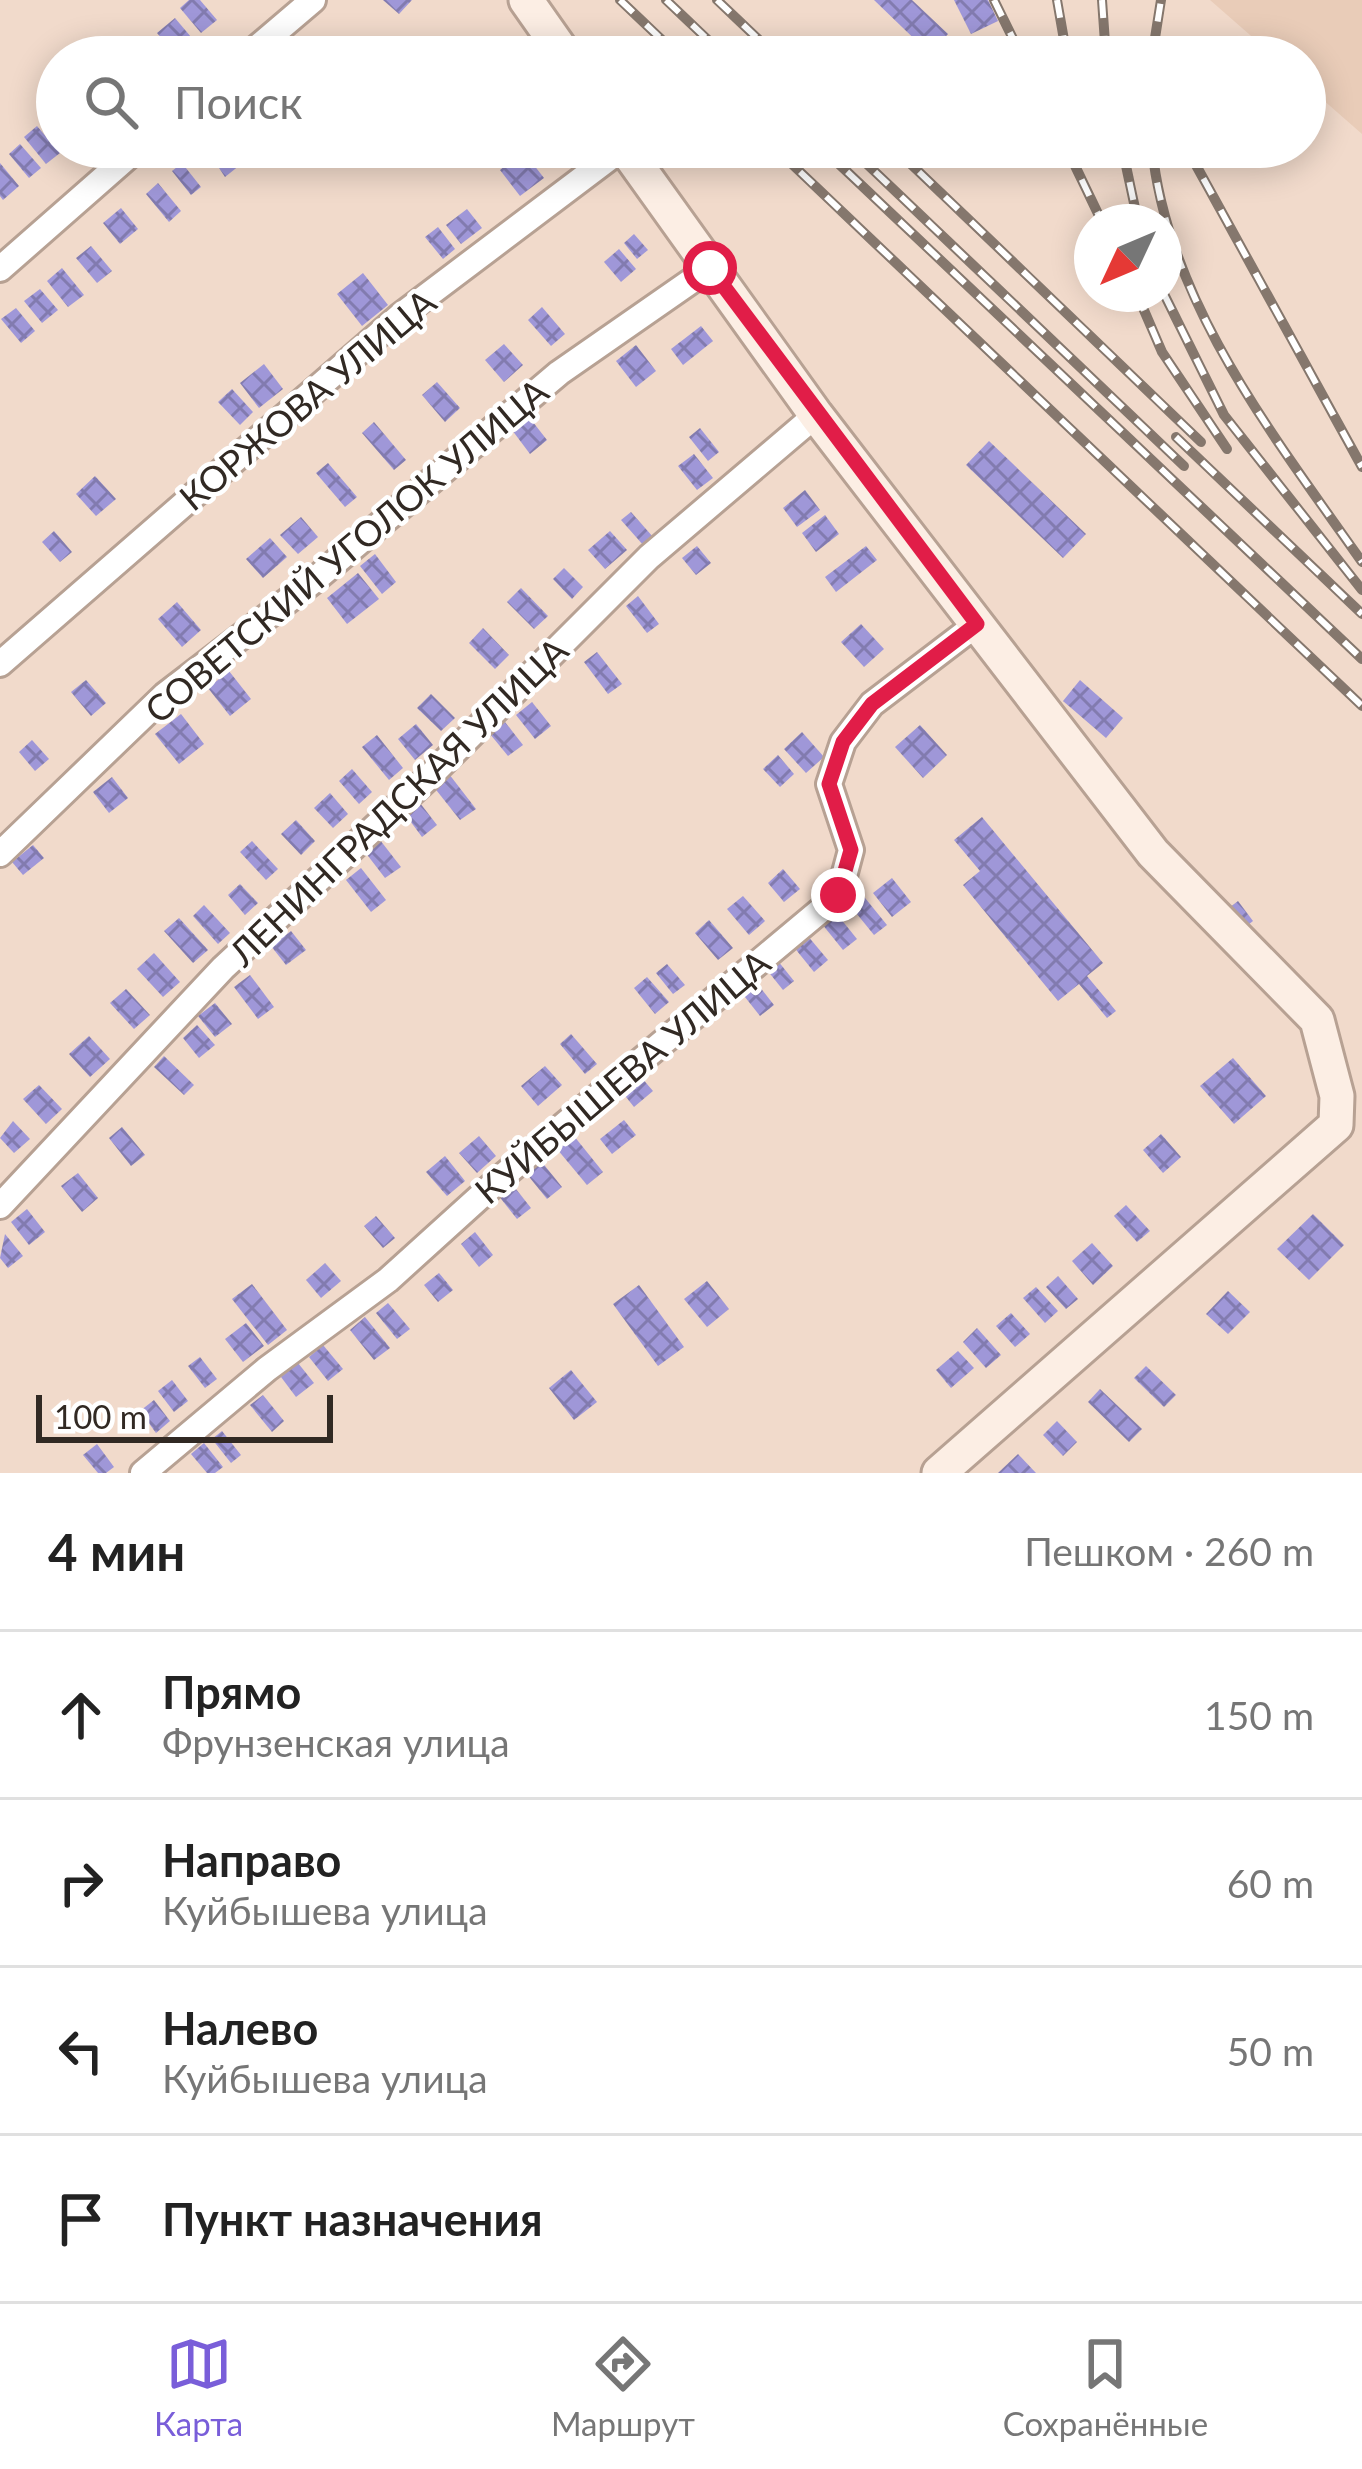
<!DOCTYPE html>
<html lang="ru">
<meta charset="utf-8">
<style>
body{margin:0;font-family:Lato,sans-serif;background:#f2f2f2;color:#222}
.compass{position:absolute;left:1074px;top:204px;width:108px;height:108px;border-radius:50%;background:#fff;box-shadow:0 6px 30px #0003;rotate:226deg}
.scale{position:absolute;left:36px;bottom:30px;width:297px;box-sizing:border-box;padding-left:12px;border:6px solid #312923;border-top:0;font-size:33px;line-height:42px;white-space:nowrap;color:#312923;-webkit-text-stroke:9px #fff;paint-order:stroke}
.stop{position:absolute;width:36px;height:36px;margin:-27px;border:9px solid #e11d48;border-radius:50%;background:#fff}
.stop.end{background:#e11d48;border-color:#fff;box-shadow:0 3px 12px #0008}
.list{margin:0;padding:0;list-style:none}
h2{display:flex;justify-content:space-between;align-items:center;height:156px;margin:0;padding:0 48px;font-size:51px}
h2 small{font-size:39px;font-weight:400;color:#767676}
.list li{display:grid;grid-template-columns:78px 1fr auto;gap:36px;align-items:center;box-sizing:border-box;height:168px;padding:0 48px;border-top:3px solid #e0e0e0}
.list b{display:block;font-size:45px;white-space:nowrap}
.list p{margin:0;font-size:39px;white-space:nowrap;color:#767676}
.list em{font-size:39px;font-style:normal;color:#767676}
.icon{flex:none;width:66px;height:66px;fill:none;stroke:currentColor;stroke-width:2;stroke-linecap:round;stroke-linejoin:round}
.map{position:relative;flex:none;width:1362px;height:1473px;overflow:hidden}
.search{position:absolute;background:#fff;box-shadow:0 6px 30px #0003;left:36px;right:36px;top:36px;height:132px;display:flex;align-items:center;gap:30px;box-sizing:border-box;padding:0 42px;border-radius:66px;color:#767676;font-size:45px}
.sheet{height:828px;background:#fff}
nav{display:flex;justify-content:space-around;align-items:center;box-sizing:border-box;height:168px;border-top:3px solid #e0e0e0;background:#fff;font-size:33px;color:#767676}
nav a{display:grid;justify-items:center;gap:6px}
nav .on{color:#795ed9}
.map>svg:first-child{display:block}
.built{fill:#e9ccb8}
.building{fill:url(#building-cross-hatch)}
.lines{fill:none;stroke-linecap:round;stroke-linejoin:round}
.street-casing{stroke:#b7a193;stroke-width:30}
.secondary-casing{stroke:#b7a193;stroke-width:39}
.street{stroke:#fff;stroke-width:24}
.secondary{stroke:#fceee4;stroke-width:33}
.rail-casing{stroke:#85776d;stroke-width:10}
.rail{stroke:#fff;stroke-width:6;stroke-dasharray:18;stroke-linecap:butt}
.route{stroke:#e11d48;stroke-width:15}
.labels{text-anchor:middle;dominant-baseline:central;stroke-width:9;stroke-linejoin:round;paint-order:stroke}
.street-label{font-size:36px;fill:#312923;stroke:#fff}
</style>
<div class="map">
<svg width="1362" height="1473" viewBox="0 0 1362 1473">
<defs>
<pattern id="building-cross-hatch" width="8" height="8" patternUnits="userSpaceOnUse" patternTransform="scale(3)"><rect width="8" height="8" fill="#9f97d8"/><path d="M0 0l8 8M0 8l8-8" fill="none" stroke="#827baf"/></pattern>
</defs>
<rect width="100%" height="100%" fill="#f1dacb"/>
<path class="built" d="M1210,0H1362V134L1305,84V57H1275Z"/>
<g class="building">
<path d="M189,0H200L217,20L201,33L180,8Z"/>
<path d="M383,0H412L399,14Z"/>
<path d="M874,0H912L948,34L930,54Z"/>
<path d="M954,0H988L998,21L971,34Z"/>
<path d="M175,18L191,37L173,52L157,33Z"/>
<path d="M144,44L155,57H128Z"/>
<path d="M37,126L60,153L46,164L24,137Z"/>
<path d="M20,144L41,168L29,178L9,154Z"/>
<path d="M205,147H225L240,165L225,177Z"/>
<path d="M553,147H571L579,157L568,166Z"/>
<path d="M523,151L544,178L520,196L500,170Z"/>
<path d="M0,163L19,186L3,200L0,196Z"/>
<path d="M182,163L201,187L191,195L172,171Z"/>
<path d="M158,183L181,211L169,222L146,194Z"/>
<path d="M121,208L138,229L120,244L103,223Z"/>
<path d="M467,209L482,228L461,244L446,225Z"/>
<path d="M438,227L455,249L443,259L425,237Z"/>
<path d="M634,234L648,250L637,259L624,243Z"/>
<path d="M91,246L112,271L97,283L76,258Z"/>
<path d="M619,249L636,269L621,282L604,262Z"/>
<path d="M62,268L84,295L68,307L47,281Z"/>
<path d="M363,273L388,305L362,326L337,294Z"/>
<path d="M40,289L58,310L42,323L24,301Z"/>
<path d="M542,307L565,334L551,346L528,320Z"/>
<path d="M16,308L35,331L21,343L1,319Z"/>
<path d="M701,326L713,341L683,365L671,349Z"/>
<path d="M504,344L523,365L504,382L485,360Z"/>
<path d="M636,345L656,371L636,387L616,361Z"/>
<path d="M264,364L283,389L259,408L240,383Z"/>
<path d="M437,382L460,408L445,422L422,395Z"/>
<path d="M232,389L253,412L240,425L218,402Z"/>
<path d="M529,417L547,440L530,454L512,430Z"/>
<path d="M374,422L406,460L394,470L362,433Z"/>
<path d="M700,428L719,452L708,461L689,437Z"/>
<path d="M989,441L1086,534L1063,558L966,465Z"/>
<path d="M694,454L713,478L697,490L678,466Z"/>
<path d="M328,463L357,497L345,507L316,473Z"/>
<path d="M95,476L116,499L96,516L76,494Z"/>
<path d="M805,490L820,510L797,527L783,508Z"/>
<path d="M631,512L653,537L644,546L621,520Z"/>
<path d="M825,515L839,534L816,552L802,533Z"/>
<path d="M301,517L318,537L298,554L280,535Z"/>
<path d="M54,531L72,552L60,562L42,542Z"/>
<path d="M610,531L627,550L605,569L588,550Z"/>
<path d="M270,538L287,557L263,578L246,559Z"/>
<path d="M697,546L711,563L696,575L682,558Z"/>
<path d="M866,546L877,560L836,592L825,577Z"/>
<path d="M375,554L396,582L382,594L360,566Z"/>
<path d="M564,568L583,587L572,599L553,579Z"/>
<path d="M358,573L379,599L347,624L327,598Z"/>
<path d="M521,588L548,616L534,629L507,602Z"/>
<path d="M638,596L659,624L647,633L626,606Z"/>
<path d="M177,602L201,630L182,647L158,619Z"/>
<path d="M861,624L884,649L864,667L841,642Z"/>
<path d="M483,628L509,655L495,669L469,643Z"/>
<path d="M597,652L622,684L608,694L584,662Z"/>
<path d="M229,671L251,699L230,716L208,688Z"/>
<path d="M86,680L106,703L91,716L71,692Z"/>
<path d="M1080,680L1123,718L1106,738L1063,701Z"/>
<path d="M431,694L455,718L441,731L417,708Z"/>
<path d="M532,702L551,726L535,739L516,715Z"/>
<path d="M181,714L204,744L179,764L155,734Z"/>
<path d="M505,722L523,745L508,756L490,734Z"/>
<path d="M416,724L433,745L415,760L398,739Z"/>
<path d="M920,725L947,755L923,778L895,747Z"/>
<path d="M802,732L824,757L806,773L784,749Z"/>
<path d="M377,735L403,768L389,780L362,747Z"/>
<path d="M32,740L49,759L35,771L19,752Z"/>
<path d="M778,755L794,774L780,787L763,769Z"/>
<path d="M352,769L372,792L359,804L339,781Z"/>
<path d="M449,774L476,809L460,820L433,786Z"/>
<path d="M112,777L128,798L109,813L93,792Z"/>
<path d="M330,793L348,814L333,828L314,808Z"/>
<path d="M420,803L437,825L422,837L405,814Z"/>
<path d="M982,817L1103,963L1087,976L1116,1011L1107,1018L1079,984L1058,1001L963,885L980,871L954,840Z"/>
<path d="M296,820L315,841L301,855L281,834Z"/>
<path d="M380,840L401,867L385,878L365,852Z"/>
<path d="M252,841L278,869L266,880L240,852Z"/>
<path d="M33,845L44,858L23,875L12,862Z"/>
<path d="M361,868L386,900L371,912L346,880Z"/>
<path d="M783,869L800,889L784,902L768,883Z"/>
<path d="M892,878L911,902L892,917L873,893Z"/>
<path d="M240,884L258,903L245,915L228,895Z"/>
<path d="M861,893L887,925L874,935L848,903Z"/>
<path d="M743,896L765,921L749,935L727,909Z"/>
<path d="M1238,901L1253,921L1239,932L1224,912Z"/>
<path d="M204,905L230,933L218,944L193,916Z"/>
<path d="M836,913L857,939L843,950L822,924Z"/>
<path d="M179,918L208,950L193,963L164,931Z"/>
<path d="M709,920L733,948L718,960L695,933Z"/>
<path d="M291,931L306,950L286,965L271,946Z"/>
<path d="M807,935L828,960L814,972L793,946Z"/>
<path d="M154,953L180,982L163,997L137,969Z"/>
<path d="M778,961L794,981L783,990L767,970Z"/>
<path d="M667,964L685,985L673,994L656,973Z"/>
<path d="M250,975L274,1007L258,1019L234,987Z"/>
<path d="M647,977L669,1002L655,1014L634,988Z"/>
<path d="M755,981L774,1005L760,1016L741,992Z"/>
<path d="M126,989L150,1015L134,1029L110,1003Z"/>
<path d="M215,1003L232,1024L215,1037L198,1016Z"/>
<path d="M197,1025L215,1045L199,1058L183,1038Z"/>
<path d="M571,1034L597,1064L585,1074L560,1044Z"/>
<path d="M89,1036L110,1059L90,1077L69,1054Z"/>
<path d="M164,1056L194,1085L184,1095L154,1067Z"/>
<path d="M1233,1058L1266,1096L1234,1124L1200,1086Z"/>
<path d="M545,1066L562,1085L538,1106L521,1086Z"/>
<path d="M641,1077L653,1091L634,1107L622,1092Z"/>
<path d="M39,1085L62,1109L46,1124L23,1099Z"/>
<path d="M624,1120L636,1135L612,1154L600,1139Z"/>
<path d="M13,1121L30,1139L14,1153L0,1138Z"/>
<path d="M122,1127L145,1155L131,1166L109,1138Z"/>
<path d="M1161,1134L1181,1157L1163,1173L1143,1150Z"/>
<path d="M479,1136L496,1156L477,1173L459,1153Z"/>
<path d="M574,1136L603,1172L587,1185L557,1149Z"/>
<path d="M445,1156L465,1181L447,1196L426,1172Z"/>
<path d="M541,1161L562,1187L547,1199L526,1173Z"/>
<path d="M78,1173L98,1198L82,1212L61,1186Z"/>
<path d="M512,1184L531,1208L517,1219L498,1195Z"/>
<path d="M1126,1205L1150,1231L1137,1242L1114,1216Z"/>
<path d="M27,1209L45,1232L29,1245L11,1222Z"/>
<path d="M1313,1214L1344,1245L1309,1280L1277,1249Z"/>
<path d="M376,1216L395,1238L383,1248L364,1226Z"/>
<path d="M475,1232L493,1255L479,1267L461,1244Z"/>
<path d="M5,1234L23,1256L8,1268L0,1258Z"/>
<path d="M1092,1243L1113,1266L1093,1285L1072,1261Z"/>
<path d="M325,1263L341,1281L321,1298L306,1280Z"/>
<path d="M439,1273L453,1290L438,1302L424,1285Z"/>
<path d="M1058,1276L1078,1299L1066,1309L1046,1287Z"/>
<path d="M707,1281L729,1309L707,1327L684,1299Z"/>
<path d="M252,1284L287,1330L268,1345L232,1299Z"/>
<path d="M639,1285L684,1347L658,1366L613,1304Z"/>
<path d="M1036,1287L1058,1311L1045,1323L1023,1298Z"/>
<path d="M1228,1291L1250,1312L1228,1334L1206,1314Z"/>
<path d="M388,1303L410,1329L397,1339L376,1313Z"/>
<path d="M1011,1313L1030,1334L1015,1347L996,1326Z"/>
<path d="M365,1317L390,1348L374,1360L350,1330Z"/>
<path d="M246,1323L264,1346L243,1362L225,1339Z"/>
<path d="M977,1328L1001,1355L986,1368L963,1342Z"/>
<path d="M323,1345L343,1369L328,1381L309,1357Z"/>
<path d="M958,1351L974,1368L951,1388L936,1370Z"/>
<path d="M200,1357L217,1379L205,1388L188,1366Z"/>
<path d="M298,1363L314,1383L296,1397L281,1377Z"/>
<path d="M1146,1366L1176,1395L1164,1407L1134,1378Z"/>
<path d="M571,1370L597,1402L574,1420L549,1388Z"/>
<path d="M172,1380L188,1401L174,1412L158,1391Z"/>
<path d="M1100,1389L1142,1429L1129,1442L1088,1402Z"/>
<path d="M263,1395L284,1421L272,1432L250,1405Z"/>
<path d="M154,1400L170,1421L156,1433L140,1411Z"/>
<path d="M1057,1421L1077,1442L1063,1456L1043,1435Z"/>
<path d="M222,1431L241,1455L231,1463L212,1439Z"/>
<path d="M204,1443L223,1467L215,1473H207L191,1454Z"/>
<path d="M97,1444L114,1467L106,1473H98L83,1455Z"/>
<path d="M1018,1454L1036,1473H998Z"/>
</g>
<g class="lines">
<defs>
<g id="street">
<path d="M246,57L313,0"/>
<path d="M0,269L139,147"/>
<path d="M0,664L400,316L624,147"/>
<path d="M0,854L165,695L312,582L559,373L710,268"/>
<path d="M0,1206L223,968L428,778L649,557L816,415"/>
<path d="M143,1473L267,1369L388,1280L503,1176L839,895L851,850L829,784L843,742L872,704L977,624"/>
</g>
<g id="secondary">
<path d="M526,0L566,57"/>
<path d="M624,147L816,415L1153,853L1317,1020L1337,1096L1336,1125L939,1473"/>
</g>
</defs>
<use href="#street" class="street-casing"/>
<use href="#secondary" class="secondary-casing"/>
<use href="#street" class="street"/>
<use href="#secondary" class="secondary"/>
<defs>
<g id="rail">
<path d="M620,0L680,57"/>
<path d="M666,0L726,57"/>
<path d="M717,0L777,57"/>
<path d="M994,0L1022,57"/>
<path d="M1057,0L1067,57"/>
<path d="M1102,0L1106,57"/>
<path d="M1152,57L1161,0"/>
<path d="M774,147L1362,706"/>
<path d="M821,147L1362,659"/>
<path d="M849,147L1184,466"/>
<path d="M893,147L1201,442"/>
<path d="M1066,147L1102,222"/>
<path d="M1122,147L1138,222"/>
<path d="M1152,147C1167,302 1276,439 1362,562"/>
<path d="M1186,147L1362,467"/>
<path d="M1137,294L1162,352L1227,449"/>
<path d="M1164,294L1224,415L1362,590"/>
<path d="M1176,437L1362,614"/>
</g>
</defs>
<use href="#rail" class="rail-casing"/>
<use href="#rail" class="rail"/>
</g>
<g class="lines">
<path class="route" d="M710,268L977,624L872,704L843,742L829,784L851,850L838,895"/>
</g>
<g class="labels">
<g class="street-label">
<text transform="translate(307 399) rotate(-40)">КОРЖОВА УЛИЦА</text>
<text transform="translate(346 550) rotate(-40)">СОВЕТСКИЙ УГОЛОК УЛИЦА</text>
<text transform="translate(398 801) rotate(-44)">ЛЕНИНГРАДСКАЯ УЛИЦА</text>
<text transform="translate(622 1076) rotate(-40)">КУЙБЫШЕВА УЛИЦА</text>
</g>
</g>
</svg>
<svg class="compass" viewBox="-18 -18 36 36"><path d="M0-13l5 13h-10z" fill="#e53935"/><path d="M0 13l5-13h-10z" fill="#767676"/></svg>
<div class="scale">100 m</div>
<div class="stop" style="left:710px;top:268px"></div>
<div class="stop end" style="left:838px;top:895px"></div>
<div class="search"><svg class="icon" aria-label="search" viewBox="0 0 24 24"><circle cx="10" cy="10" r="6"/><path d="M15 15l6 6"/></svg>Поиск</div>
</div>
<section class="sheet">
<h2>4 мин<small>Пешком · 260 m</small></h2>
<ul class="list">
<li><svg class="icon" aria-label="ahead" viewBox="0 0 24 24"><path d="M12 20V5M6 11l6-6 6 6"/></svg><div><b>Прямо</b><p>Фрунзенская улица</p></div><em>150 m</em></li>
<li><svg class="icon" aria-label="right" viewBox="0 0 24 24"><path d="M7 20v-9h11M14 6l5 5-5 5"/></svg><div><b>Направо</b><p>Куйбышева улица</p></div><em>60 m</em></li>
<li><svg class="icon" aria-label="left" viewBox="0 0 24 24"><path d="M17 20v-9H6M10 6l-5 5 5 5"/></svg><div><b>Налево</b><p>Куйбышева улица</p></div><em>50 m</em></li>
<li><svg class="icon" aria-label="arrive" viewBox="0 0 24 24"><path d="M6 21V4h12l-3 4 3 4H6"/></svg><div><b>Пункт назначения</b></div></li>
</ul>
</section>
<nav>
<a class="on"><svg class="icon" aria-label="map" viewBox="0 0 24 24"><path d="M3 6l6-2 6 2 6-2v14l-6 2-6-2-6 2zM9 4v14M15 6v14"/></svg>Карта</a>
<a><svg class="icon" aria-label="directions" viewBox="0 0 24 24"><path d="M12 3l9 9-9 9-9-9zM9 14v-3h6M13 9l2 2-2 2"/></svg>Маршрут</a>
<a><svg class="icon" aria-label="saved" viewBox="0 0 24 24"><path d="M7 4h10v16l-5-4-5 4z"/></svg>Сохранённые</a>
</nav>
